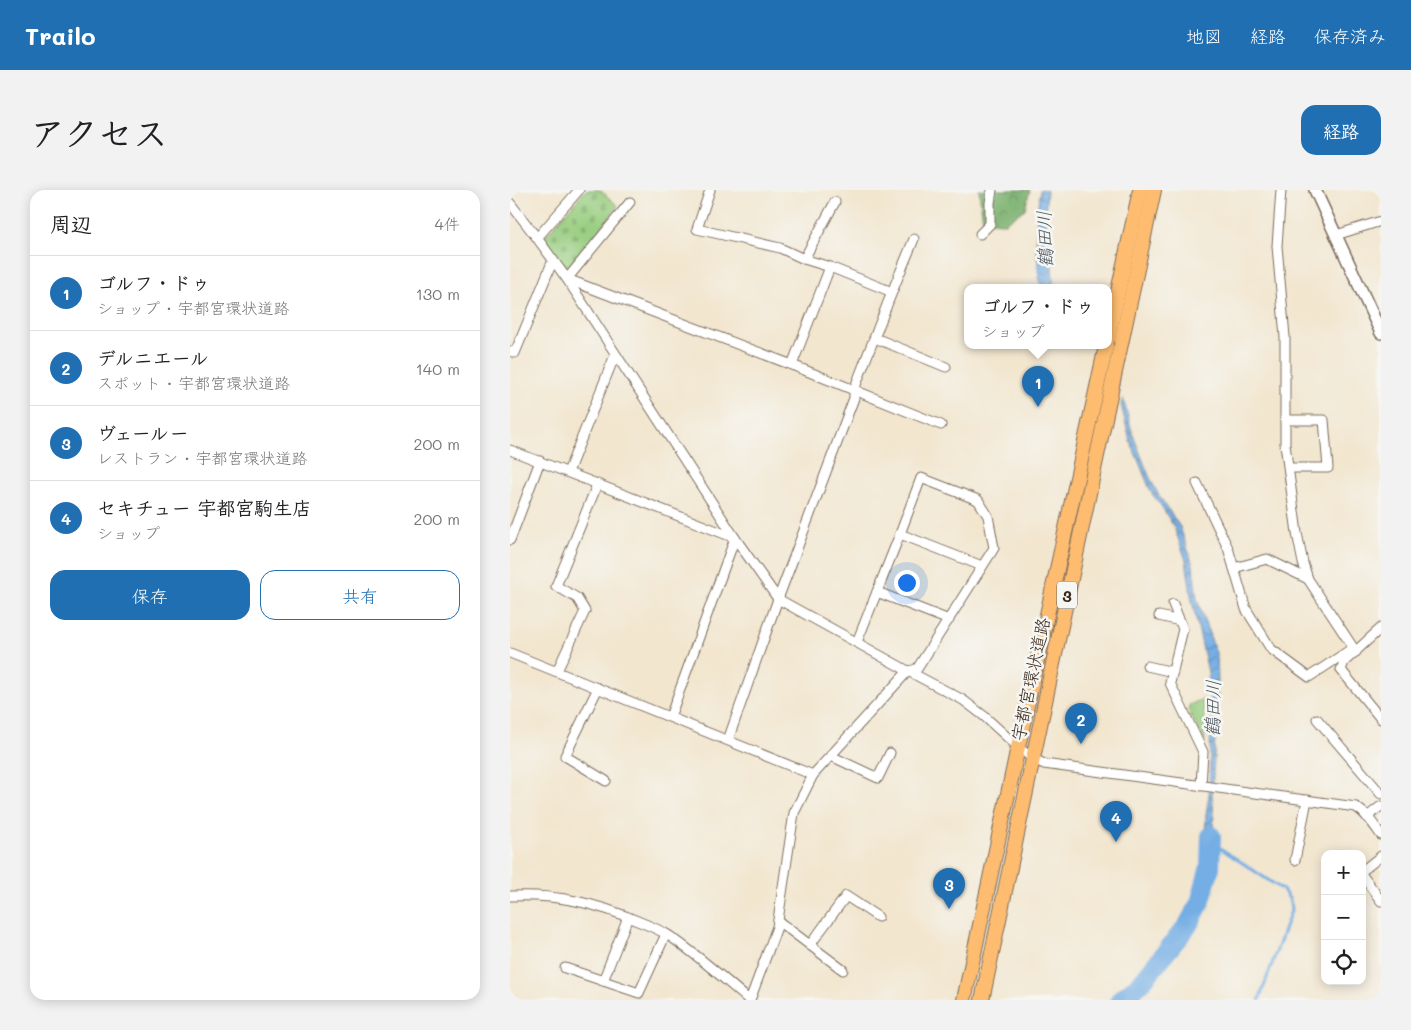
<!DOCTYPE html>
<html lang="ja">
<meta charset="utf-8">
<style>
body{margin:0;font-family:Mali,"Klee One",sans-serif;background:#f2f2f2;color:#202124}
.controls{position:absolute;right:15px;bottom:15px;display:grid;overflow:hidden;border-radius:10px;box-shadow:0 2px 12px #0003}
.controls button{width:45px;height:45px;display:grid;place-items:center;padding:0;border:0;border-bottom:1px solid #e0e0e0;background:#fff;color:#202124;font:25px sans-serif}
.you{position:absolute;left:396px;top:392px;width:18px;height:18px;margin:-12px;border:4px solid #fff;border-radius:50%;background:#1a73e8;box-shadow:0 0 0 8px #1a73e833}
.badge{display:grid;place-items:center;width:32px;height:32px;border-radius:50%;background:#1f6fb2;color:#fff;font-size:16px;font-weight:700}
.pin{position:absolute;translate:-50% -41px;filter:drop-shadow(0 1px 2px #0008)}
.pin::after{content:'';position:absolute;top:26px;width:18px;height:15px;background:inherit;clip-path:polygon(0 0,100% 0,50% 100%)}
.popup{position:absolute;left:454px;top:94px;width:148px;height:65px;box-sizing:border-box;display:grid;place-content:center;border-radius:10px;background:#fff;filter:drop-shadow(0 1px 4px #0005);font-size:16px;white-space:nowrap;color:#757577}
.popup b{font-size:19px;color:#202124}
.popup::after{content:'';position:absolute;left:50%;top:100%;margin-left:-10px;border:10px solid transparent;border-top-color:#fff}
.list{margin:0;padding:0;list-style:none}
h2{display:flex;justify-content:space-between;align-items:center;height:65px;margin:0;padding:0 20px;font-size:21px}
h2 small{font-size:16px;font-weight:400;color:#757577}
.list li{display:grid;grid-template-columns:32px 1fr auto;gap:15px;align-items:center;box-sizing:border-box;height:75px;padding:0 20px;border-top:1px solid #e0e0e0}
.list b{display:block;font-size:19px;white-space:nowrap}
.list p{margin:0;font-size:16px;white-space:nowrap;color:#757577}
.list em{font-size:16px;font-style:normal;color:#757577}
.actions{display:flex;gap:10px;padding:15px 20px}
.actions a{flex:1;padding:11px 0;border:1px solid #1f6fb2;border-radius:15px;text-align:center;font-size:18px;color:#1f6fb2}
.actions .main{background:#1f6fb2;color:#fff}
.icon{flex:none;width:28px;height:28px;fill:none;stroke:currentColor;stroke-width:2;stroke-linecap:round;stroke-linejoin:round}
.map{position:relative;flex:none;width:871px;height:810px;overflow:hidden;border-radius:15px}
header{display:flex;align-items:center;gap:30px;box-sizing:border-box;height:70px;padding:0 25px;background:#1f6fb2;color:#fff}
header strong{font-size:24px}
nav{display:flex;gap:28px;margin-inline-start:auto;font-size:18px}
.intro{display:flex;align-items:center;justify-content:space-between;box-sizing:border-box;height:120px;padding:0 30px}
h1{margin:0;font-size:35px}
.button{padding:12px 22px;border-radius:15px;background:#1f6fb2;color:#fff;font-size:18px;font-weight:700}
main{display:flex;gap:30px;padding:0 30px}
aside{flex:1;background:#fff;border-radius:15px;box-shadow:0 2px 12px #0003}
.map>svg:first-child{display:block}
.forest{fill:url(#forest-crowns);stroke:#5a6e46}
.cemetery{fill:url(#cemetery-stones);stroke:#6a7c4f}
.park{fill:url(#park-tufts);stroke:#6a7c4f}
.water{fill:url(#water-waves);stroke:#586c81}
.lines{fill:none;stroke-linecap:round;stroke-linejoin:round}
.stream{stroke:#74aee4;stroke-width:3}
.river{stroke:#74aee4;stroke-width:20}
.minor-casing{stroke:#7b6c5c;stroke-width:11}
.tertiary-casing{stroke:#7b6c5c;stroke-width:14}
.primary-casing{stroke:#7b6c5c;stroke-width:16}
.minor{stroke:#fff;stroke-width:9}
.tertiary{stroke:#fff;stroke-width:11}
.primary{stroke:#fdbc70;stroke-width:14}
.labels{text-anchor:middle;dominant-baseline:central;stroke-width:5;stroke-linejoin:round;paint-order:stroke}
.shield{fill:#f6f6f2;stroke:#73675e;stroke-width:1}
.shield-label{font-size:16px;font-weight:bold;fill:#3b2a1e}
.street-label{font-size:18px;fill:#3b2a1e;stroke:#f6f6f2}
.water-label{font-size:19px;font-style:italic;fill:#4f5863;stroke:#f6f6f2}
</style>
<header>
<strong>Trailo</strong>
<nav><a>地図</a><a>経路</a><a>保存済み</a></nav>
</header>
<div class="intro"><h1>アクセス</h1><a class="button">経路</a></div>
<main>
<aside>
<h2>周辺<small>4件</small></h2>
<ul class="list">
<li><span class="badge">1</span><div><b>ゴルフ・ドゥ</b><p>ショップ · 宇都宮環状道路</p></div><em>130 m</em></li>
<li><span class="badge">2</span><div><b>デルニエール</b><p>スポット · 宇都宮環状道路</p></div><em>140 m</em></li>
<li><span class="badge">3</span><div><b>ヴェールー</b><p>レストラン · 宇都宮環状道路</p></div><em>200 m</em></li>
<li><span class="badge">4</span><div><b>セキチュー 宇都宮駒生店</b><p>ショップ</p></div><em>200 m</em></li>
</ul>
<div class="actions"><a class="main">保存</a><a>共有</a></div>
</aside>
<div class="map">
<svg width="871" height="810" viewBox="0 0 871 810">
<defs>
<pattern id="forest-crowns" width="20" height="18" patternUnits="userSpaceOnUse" patternTransform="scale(1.25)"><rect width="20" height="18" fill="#7ab16e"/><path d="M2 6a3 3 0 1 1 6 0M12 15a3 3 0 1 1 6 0" fill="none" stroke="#65905a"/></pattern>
<pattern id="cemetery-stones" width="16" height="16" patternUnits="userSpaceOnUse" patternTransform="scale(1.25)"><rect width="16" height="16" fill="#98ce80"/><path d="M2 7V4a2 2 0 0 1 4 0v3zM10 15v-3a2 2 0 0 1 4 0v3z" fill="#84b16e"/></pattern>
<pattern id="park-tufts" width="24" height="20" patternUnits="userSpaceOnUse" patternTransform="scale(1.25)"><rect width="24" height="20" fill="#98ce80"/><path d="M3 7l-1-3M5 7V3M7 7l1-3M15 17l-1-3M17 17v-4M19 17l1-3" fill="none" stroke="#84b16e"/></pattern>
<pattern id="water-waves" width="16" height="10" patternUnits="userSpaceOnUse" patternTransform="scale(1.25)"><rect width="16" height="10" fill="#74aee4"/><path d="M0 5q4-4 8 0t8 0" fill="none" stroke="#608eb8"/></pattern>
</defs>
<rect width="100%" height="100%" fill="#f6f6f2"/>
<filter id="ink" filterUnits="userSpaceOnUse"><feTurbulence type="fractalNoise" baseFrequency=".02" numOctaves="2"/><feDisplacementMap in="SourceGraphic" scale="10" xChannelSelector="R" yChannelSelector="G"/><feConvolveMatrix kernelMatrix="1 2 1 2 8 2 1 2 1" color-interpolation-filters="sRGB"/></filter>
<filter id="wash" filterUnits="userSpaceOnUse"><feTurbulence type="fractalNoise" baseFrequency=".0096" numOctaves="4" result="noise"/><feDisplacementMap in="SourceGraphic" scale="20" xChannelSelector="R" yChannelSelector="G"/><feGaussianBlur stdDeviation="1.12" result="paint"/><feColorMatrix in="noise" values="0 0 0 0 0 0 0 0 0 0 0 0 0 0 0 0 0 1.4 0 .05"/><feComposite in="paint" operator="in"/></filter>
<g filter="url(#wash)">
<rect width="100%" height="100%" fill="#f2e6cf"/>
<path class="forest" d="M469,0H520L515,19L495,33L473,32Z"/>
<path class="cemetery" d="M76,0H90L108,16L57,84L33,49Z"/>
<path class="park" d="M693,509L695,551L678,520L679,515Z"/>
<g class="water">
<path d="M530,0H537L535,25L536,36L539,48L544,98H531C530,90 528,83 528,75C525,50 526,25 530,0Z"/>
<path d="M613,208L623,245L639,286L648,304L670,337L683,375L687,409L707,466L708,492L702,606L704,625L699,691L692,715L685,727L618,810H607L615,803L684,718L693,689L696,624L699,604L701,522L698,482L682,411L676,370L664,337L652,317L641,302L620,250L611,215Z"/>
</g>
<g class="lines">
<path class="stream" d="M701,652L773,700L780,710L781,721L749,810"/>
<path class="river" d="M610,810L630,794L678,735L690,713L700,677L701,646"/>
</g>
</g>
<g filter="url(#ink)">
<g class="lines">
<defs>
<g id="minor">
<path d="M200,0L187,39L270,58L294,69L320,77L382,102L344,200V208L268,409L218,550"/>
<path d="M771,0L767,56L775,147V254L787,343L793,373L798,389L846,462"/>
<path d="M120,12L57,89L282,175L431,235"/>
<path d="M0,13L27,48L57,89L225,348L268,409L398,481L453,510L474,526L508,557L522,568L534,574L846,617C857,624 864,635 871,645"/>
<path d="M470,44L480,34V13L482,0"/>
<path d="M826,45L871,31"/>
<path d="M27,48L69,0"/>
<path d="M294,69L325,12"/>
<path d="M382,102L404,49"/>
<path d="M365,148L436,177"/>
<path d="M0,161L5,163L43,70"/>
<path d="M282,175L320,77"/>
<path d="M775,230H814L818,278H779"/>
<path d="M0,260L225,348"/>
<path d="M58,282L105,165"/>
<path d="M687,293L718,358L736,419L761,459L799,487L843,458"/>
<path d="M390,344L472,376"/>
<path d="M0,350L30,271"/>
<path d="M724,378L757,369L798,389"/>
<path d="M367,402L439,430"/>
<path d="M663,414L673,439L660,493L693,562L691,596"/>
<path d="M649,426L670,431"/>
<path d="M871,438L834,472L831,480L871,529"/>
<path d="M0,463L303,585"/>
<path d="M637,476L663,482"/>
<path d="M47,481L75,421L67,408L46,396L87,295"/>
<path d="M88,498L55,566L96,591"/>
<path d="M160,527L225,348"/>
<path d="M807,529L871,604"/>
<path d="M321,566L368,588L380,563"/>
<path d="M857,627L871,616"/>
<path d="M785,670L797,610"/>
<path d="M852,681L871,666"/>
<path d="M852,685L871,711"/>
<path d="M0,706C48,704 86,713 130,732C140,736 150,740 158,745C187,764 213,788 239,810"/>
<path d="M268,731L333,780"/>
<path d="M300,755L336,706L368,727"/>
<path d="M55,778L129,803L156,744"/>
<path d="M93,791L118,727"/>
<path d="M240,810L267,737L284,623L303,585L398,481L407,479L484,358L478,326L468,310L411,288L390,344L347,452"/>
</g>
<path id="tertiary" d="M805,0L871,143"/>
<g id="primary">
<path d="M598,148L630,0"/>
<path d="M454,810L508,557L596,156"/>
<path d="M472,810L585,275L644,0"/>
</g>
</defs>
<use href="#minor" class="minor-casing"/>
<use href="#tertiary" class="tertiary-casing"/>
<use href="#primary" class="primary-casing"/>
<use href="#minor" class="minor"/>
<use href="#tertiary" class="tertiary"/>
<use href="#primary" class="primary"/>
</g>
</g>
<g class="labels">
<rect class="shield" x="547" y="391.5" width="20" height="27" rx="4"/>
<g class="shield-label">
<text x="557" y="405">3</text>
</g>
<g class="street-label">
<text transform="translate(520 489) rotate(-78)">宇都宮環状道路</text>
</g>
<g class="water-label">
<text transform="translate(534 49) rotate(-92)">鶴田川</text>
<text transform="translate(702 518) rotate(-89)">鶴田川</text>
</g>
</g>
</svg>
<div class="controls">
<button>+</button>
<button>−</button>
<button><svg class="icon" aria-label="locate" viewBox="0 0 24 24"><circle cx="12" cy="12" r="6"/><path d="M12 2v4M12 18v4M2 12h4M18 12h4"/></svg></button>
</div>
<div class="you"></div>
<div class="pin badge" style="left:528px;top:217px">1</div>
<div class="popup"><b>ゴルフ・ドゥ</b>ショップ</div>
<div class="pin badge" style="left:571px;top:554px">2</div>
<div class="pin badge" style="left:439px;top:719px">3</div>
<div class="pin badge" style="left:606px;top:652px">4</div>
</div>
</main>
